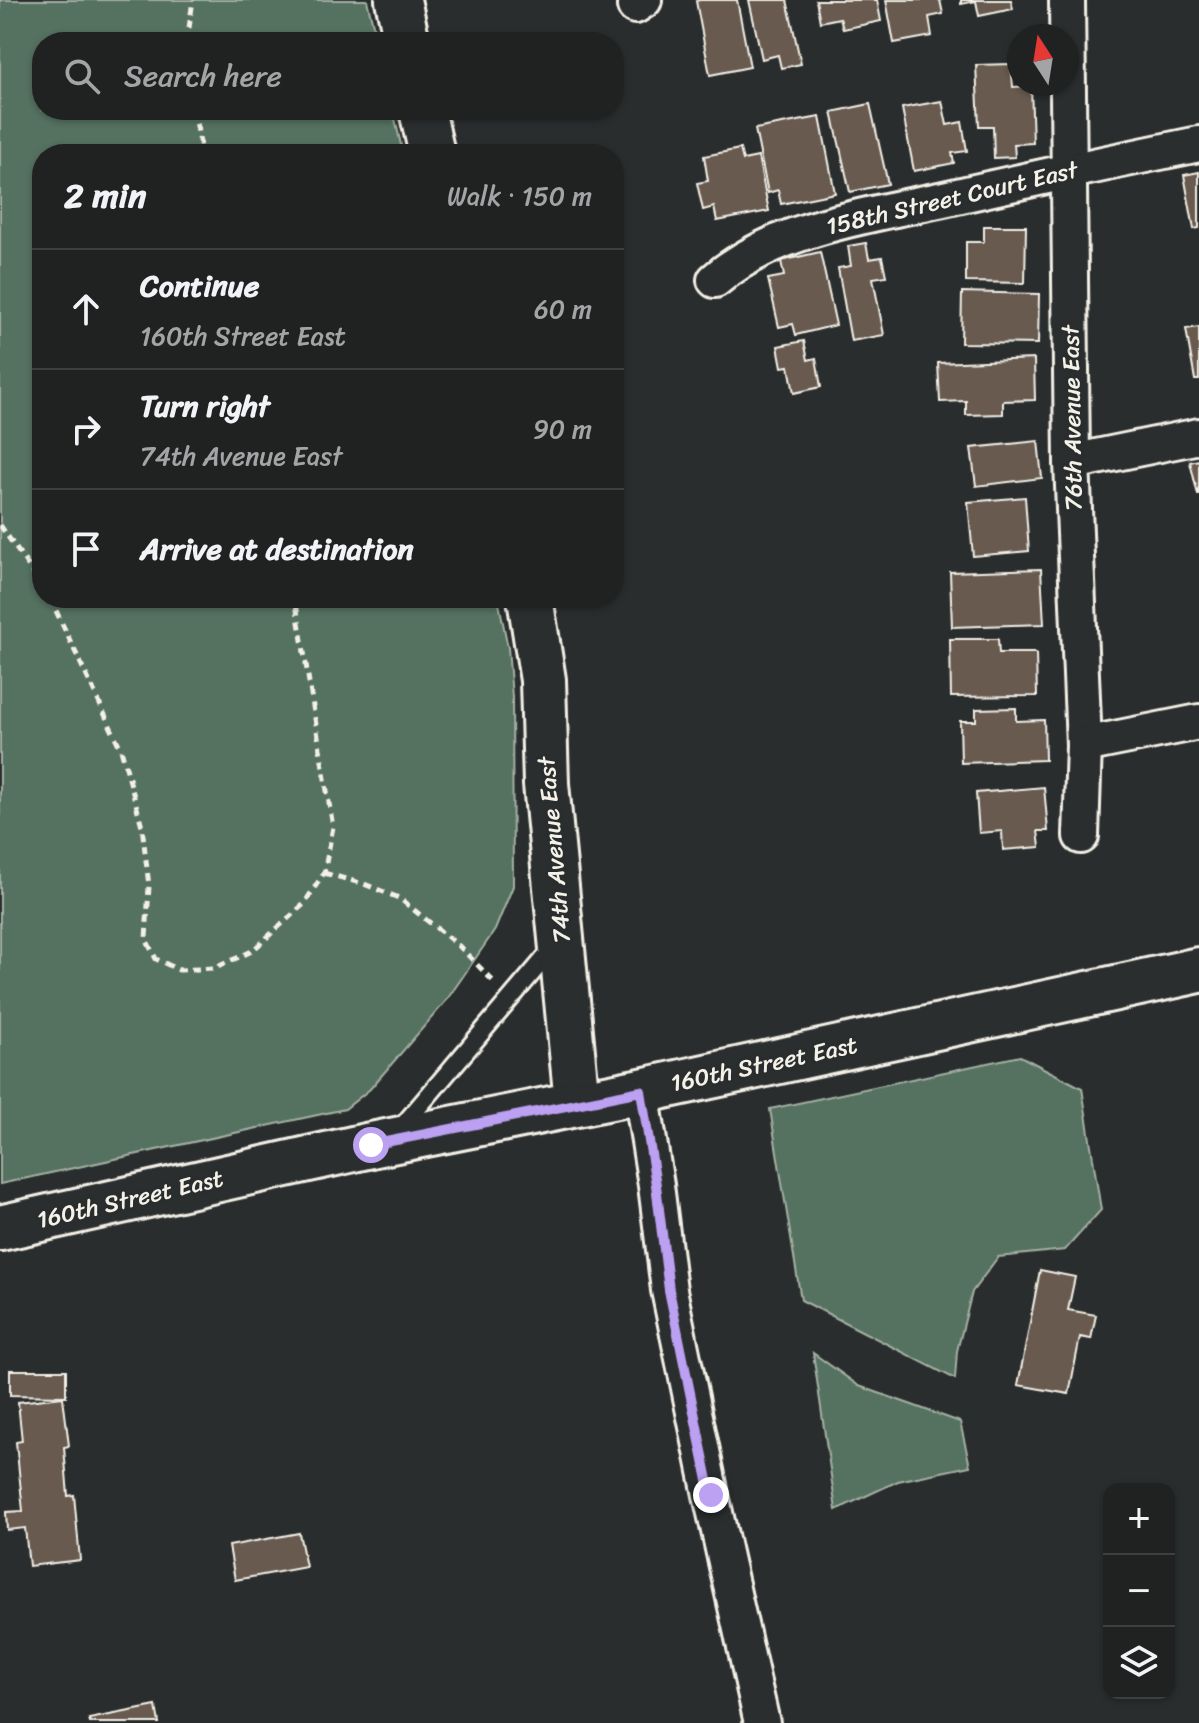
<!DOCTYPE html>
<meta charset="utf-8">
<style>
body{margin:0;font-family:Sriracha,sans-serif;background:#282a2a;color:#f1f3f6}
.controls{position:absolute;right:24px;bottom:24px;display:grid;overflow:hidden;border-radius:16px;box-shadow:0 2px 6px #0004}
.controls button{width:72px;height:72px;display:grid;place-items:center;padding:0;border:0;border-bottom:2px solid #3d3f40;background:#202222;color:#f1f3f6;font:40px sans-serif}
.compass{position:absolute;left:1007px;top:24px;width:72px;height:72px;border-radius:50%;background:#202222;box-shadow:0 2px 6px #0004;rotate:348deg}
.stop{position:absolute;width:24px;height:24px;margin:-18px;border:6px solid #bca0f2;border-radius:50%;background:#fff}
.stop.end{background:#bca0f2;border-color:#fff;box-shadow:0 2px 8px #0008}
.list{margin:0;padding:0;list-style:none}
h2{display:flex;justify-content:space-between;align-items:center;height:104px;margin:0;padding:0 32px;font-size:34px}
h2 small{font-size:26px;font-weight:400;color:#a2a4a5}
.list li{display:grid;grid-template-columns:52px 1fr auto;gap:24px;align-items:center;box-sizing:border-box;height:120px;padding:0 32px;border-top:2px solid #3d3f40}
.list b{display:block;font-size:30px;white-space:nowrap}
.list p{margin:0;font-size:26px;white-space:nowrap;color:#a2a4a5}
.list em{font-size:26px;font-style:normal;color:#a2a4a5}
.icon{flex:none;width:44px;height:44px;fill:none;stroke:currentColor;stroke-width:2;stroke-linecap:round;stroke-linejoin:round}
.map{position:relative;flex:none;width:1199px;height:1723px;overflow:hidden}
.search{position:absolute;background:#202222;box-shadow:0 2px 6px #0004;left:32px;top:32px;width:592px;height:88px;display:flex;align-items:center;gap:20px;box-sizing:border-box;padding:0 28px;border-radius:32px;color:#a2a4a5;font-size:30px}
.panel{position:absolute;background:#202222;box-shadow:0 2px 6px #0004;left:32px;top:144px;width:592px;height:464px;border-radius:32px}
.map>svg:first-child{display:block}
.green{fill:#557160;stroke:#a4b1a4;stroke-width:2}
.building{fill:#685a4f;stroke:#f4f1e8;stroke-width:2}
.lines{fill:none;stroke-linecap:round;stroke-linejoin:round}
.lane-casing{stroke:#f4f1e8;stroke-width:22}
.street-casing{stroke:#f4f1e8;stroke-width:40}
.secondary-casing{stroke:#f4f1e8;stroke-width:50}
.path{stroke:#f4f1e8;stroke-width:5;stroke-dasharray:8 6;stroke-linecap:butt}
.lane{stroke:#2a2d2e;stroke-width:16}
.street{stroke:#2a2d2e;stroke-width:34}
.secondary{stroke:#2a2d2e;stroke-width:44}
.route{stroke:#bca0f2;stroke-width:10}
.labels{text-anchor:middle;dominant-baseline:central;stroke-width:6;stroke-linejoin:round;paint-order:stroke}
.street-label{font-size:24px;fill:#f4f1e8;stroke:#2a2d2e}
</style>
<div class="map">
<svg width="1199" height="1723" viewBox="0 0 1199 1723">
<rect width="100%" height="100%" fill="#2a2d2e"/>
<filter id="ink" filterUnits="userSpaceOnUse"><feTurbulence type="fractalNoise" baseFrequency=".0125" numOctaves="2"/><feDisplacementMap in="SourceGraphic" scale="16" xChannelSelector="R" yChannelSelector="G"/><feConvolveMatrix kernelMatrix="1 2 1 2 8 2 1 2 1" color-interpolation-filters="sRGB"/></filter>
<g filter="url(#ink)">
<g class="green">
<path d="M0,0H367L377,42H42V110H393L403,154H42V598H498L508,648L512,697L513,886L495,930L446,1001L370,1089L345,1109L0,1184Z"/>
<path d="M1020,1056L1082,1088L1101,1210L1065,1250L998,1257L972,1292L957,1351L955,1379L801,1300L770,1109Z"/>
<path d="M813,1353L859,1386L960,1422L970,1466L898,1481L836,1510Z"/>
</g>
<g class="building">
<path d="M700,0H737L750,67L710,75L696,1Z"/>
<path d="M749,0H787L801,64L781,68L778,55L762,59Z"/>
<path d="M816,0H877L881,21L843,29L840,18L820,22Z"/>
<path d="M886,0H940L943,14L929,17L932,36L894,43Z"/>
<path d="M961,0H1011L1013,9L979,16L976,1L961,4Z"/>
<path d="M1011,64L1013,87L1031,86L1033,143L1014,144L1015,157L994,158L993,126H979L976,65Z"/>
<path d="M942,101L947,125L962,122L967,151L952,153L954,163L914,171L902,108Z"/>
<path d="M870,104L888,184L850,192L832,112Z"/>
<path d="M820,117L835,193L781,204L778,190L768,193L755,129Z"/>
<path d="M740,149L743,160L758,157L769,211L717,221L714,207L703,210L697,183L708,181L704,156Z"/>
<path d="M1199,172V228L1194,229L1184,175Z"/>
<path d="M984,226H1026L1025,283L966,282V242H984Z"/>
<path d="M866,243L869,259L882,257L886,276L873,278L884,335L851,341L838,268L851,266L848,246Z"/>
<path d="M820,252L836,325L796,335L793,324L779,327L768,279L784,276L781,261Z"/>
<path d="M962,292L1039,294L1038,344L961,343Z"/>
<path d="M1199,327V380H1195L1186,329Z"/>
<path d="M804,341L808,360L816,358L821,387L794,393L789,366L782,367L778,346Z"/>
<path d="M1034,359L1035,400L1003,401V414L966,415V401L940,402L938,363Z"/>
<path d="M1038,441L1042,478L976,486L971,448Z"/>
<path d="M1199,460V495H1198L1190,462Z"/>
<path d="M1025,497L1029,551L973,556L968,502Z"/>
<path d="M1041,569L1044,624L952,627L950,572Z"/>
<path d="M950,639H998L999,653H1036L1037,696L951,697Z"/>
<path d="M1016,708V721L1044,720L1045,760L961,763L960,721H976V709Z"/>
<path d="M1044,787L1048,831H1038L1040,847L1003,850L1002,831L979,833L976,793Z"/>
<path d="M1040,1270L1075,1277L1068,1310L1096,1315L1091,1339L1080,1337L1069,1394L1018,1385Z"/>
<path d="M10,1370H66V1396L10,1395Z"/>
<path d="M63,1397L69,1446L64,1447L68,1496L74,1495L80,1560L29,1566L25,1528L7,1530L6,1512L23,1511L16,1442L22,1441L18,1402Z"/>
<path d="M299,1533L306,1567L235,1580L229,1546Z"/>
<path d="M156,1706L159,1723H90L89,1719Z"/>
</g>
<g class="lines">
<defs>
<path id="lane" d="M399,1130L555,946"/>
<g id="street">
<path d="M1067,0L1072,462L1084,745L1081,836"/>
<path d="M635,6L644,0"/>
<path d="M715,280C776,227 871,215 948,198C1032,179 1115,161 1199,144"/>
<path d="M1072,462L1199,436"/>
<path d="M1084,745L1199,722"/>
<path d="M641,1091L656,1185L669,1290L711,1495L762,1723"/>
</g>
<g id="secondary">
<path d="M398,0L407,42"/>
<path d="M422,110L432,154"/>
<path d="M530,598L543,680L546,784L577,1103"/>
<path d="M0,1228L371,1145L641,1091L1199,970"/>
</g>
</defs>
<use href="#lane" class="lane-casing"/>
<use href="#street" class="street-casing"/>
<use href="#secondary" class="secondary-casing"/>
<g class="path">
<path d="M187,42L193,0"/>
<path d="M194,110L202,154"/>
<path d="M0,525L42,586"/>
<path d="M50,598L121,749L142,826L149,886L146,939L156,959L179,970L215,968L252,951L304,904L324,873L333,827L295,598"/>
<path d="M324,873L364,884L399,898L459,946L494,982"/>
</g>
<use href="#lane" class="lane"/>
<use href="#street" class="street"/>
<use href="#secondary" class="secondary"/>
</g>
</g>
<g class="lines" filter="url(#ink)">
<path class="route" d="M371,1145L641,1091L656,1185L669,1290L711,1495"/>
</g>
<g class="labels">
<g class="street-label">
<text transform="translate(952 198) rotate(-13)">158th Street Court East</text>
<text transform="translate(1072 418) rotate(-91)">76th Avenue East</text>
<text transform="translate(554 850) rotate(-95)">74th Avenue East</text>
<text transform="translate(764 1064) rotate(-12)">160th Street East</text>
<text transform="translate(130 1199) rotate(-13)">160th Street East</text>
</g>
</g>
</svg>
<div class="controls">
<button>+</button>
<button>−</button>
<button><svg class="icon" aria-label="layers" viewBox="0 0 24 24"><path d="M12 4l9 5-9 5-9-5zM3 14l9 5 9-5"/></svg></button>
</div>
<svg class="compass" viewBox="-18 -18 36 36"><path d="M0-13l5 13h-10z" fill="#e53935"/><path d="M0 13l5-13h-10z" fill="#a2a4a5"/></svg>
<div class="stop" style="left:371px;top:1145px"></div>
<div class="stop end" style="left:711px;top:1495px"></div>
<div class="search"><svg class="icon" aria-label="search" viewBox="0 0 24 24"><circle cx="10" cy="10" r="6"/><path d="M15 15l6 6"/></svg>Search here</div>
<section class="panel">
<h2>2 min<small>Walk · 150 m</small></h2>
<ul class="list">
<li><svg class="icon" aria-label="ahead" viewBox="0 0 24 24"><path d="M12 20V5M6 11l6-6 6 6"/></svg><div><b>Continue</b><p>160th Street East</p></div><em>60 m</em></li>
<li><svg class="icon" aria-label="right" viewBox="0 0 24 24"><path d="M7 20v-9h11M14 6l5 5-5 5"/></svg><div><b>Turn right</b><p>74th Avenue East</p></div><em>90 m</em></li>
<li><svg class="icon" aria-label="arrive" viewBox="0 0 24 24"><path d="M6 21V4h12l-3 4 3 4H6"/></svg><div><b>Arrive at destination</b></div></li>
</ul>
</section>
</div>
